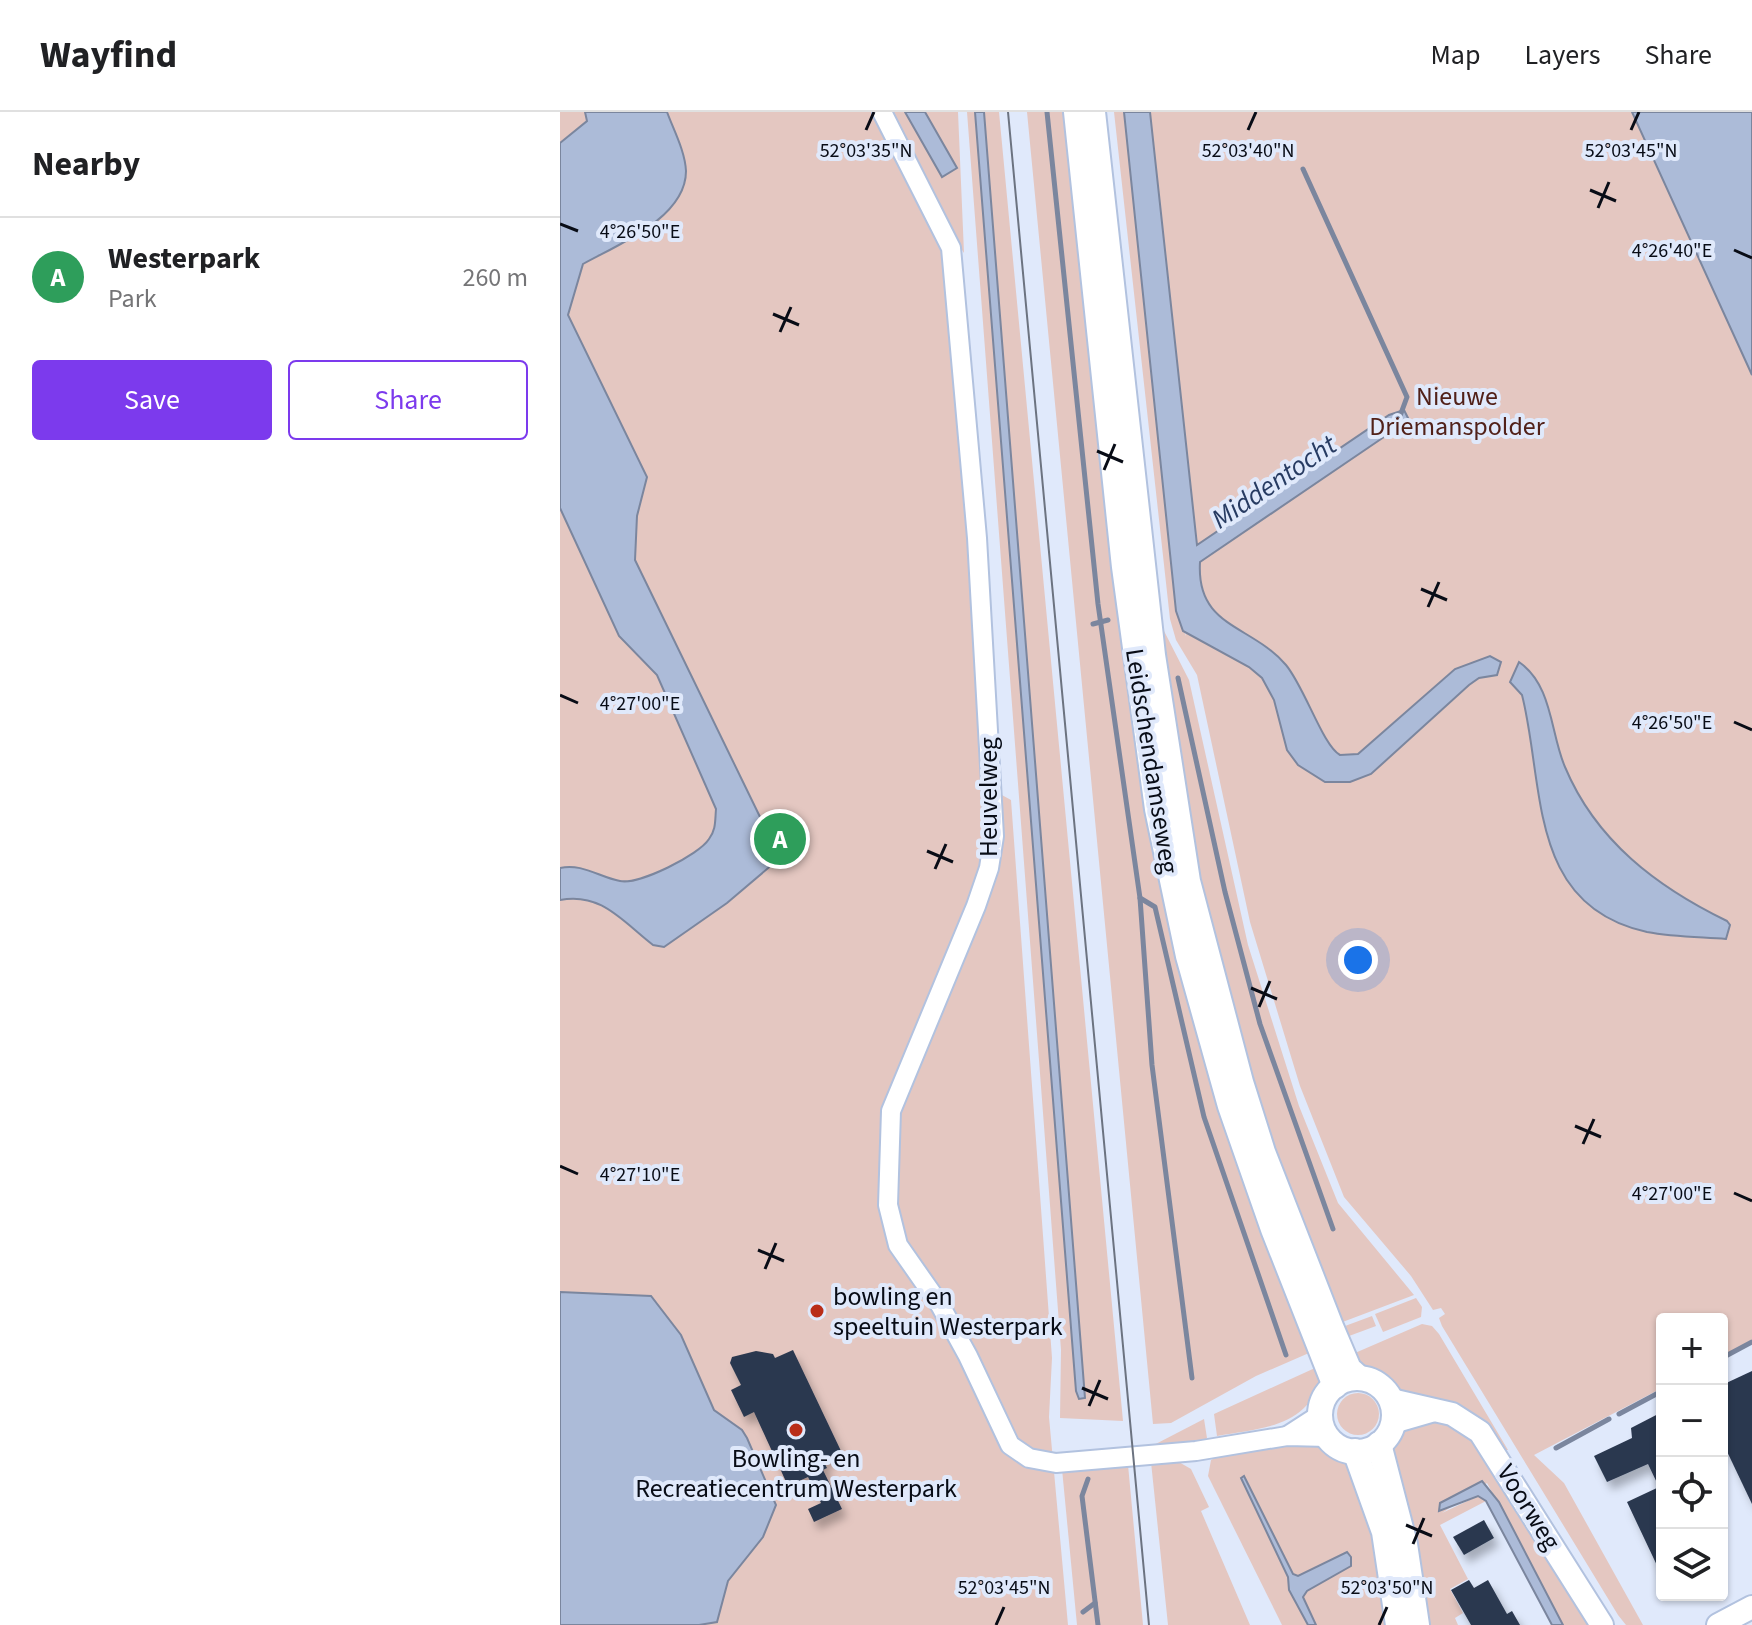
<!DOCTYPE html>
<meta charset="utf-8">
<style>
body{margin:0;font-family:"Source Sans 3",sans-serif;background:#f2f2f2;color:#202124}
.controls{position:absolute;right:24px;bottom:24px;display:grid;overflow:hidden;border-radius:8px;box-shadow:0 2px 6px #0004}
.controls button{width:72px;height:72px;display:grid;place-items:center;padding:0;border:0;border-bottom:2px solid #e0e0e0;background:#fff;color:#202124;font:40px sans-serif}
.you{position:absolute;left:798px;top:848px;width:28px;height:28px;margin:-20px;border:6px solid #fff;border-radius:50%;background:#1a73e8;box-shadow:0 0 0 12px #1a73e833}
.badge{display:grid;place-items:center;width:52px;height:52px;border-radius:50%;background:#7c3aed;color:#fff;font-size:26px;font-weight:700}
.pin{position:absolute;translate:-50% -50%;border:4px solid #fff;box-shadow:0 2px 8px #0006}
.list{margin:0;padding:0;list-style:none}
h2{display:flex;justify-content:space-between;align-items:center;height:104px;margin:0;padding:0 32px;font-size:34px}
h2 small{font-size:26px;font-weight:400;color:#757577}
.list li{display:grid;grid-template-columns:52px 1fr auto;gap:24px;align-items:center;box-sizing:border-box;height:120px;padding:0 32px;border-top:2px solid #e0e0e0}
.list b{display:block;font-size:30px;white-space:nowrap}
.list p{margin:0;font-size:26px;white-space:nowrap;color:#757577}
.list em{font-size:26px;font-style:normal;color:#757577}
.actions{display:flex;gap:16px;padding:24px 32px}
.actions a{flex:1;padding:18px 0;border:2px solid #7c3aed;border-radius:8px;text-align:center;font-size:28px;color:#7c3aed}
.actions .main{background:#7c3aed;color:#fff}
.icon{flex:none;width:44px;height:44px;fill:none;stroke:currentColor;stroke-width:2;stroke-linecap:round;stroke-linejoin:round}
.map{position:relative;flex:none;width:1192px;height:1513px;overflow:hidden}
header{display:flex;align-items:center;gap:48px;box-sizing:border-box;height:112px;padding:0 40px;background:#fff;border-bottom:2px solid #e0e0e0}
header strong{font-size:38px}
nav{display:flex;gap:44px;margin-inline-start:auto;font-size:28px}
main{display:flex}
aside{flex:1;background:#fff}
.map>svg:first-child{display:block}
.green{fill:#e4c7c1}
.water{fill:#acbbd8;stroke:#7b869e;stroke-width:2}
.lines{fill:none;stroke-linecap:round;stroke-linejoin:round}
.stream{stroke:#7b869e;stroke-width:5}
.building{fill:#2b384f;filter:url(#shadow)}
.minor-casing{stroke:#b2c2df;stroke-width:22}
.tertiary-casing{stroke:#b2c2df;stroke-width:26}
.secondary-casing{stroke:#b2c2df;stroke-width:28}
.minor{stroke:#fff;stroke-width:18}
.tertiary{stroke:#fff;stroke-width:22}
.secondary{stroke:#fff;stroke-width:24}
.tram{stroke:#6c7380;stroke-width:2}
.ticks{fill:none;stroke:#080c16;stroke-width:3}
.poi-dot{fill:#b92d19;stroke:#e0e9fb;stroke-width:3}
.labels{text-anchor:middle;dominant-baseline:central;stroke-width:8;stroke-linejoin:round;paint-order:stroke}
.park-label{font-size:26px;fill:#512119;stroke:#e0e9fb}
.street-label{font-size:26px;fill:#080c16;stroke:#e0e9fb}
.poi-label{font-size:26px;fill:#080c16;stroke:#e0e9fb;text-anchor:start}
.water-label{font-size:28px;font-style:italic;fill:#273b62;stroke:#e0e9fb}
.ticks-label{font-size:20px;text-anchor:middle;fill:#080c16;stroke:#e0e9fb;stroke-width:8;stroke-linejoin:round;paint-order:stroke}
</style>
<header>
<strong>Wayfind</strong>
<nav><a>Map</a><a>Layers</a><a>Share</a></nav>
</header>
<main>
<aside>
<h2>Nearby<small></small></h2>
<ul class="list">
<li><span class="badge" style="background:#2e9e5b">A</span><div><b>Westerpark</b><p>Park</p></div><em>260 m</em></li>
</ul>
<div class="actions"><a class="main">Save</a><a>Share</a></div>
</aside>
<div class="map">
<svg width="1192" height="1513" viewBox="0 0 1192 1513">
<defs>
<filter id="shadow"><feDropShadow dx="5" dy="8" stdDeviation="4" flood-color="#0004"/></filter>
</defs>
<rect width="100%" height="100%" fill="#e0e9fb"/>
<g class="green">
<path d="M0,0H398L404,141L400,135L402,296L440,682L451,688L492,1246L489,1305L508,1513H0Z"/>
<path d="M407,0H415L516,1279L519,1286H525L424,0H439L563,1309L500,1306L501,1238Z"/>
<path d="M467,0H511L576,591L761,1260C753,1315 702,1316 657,1324L654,1302L755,1256L749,1241L696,1264L611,1311L593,1312Z"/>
<path d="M537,0H546L603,517L629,568L688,833L739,994L778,1091L854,1183L780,1211L767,1191L665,901L615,669Z"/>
<path d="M554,0H564L616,499L626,524L571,0H1192V1229L1162,1245V1207H1102V1276L974,1343L1004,1371L1083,1513H1066L1058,1503L882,1214L879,1206L885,1202L881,1196L873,1198L851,1164L784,1085L740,974L690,810L637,563L616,528L610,507Z"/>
<path d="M856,1186L862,1195L861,1205L823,1220L815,1202Z"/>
<path d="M812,1204L816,1214L781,1227L777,1217Z"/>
<path d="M862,1212L872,1214L879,1222L948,1338H944L911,1301L835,1279L788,1244Z"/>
<circle cx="798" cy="1302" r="21"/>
<path d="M644,1307L647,1326L642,1331L588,1336Z"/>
<path d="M882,1307L919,1330L1032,1513H1003L927,1371L882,1401L918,1384L926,1389L880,1413L908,1467L890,1477L903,1501L895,1506L898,1513H861L828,1334L842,1313Z"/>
<path d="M751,1328C772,1333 786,1345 800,1361L834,1513H722L648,1364L651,1348L659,1344Z"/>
<path d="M617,1349L631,1357L649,1395L641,1399L690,1513H608L591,1350Z"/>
<path d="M568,1353L583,1513H517L502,1357Z"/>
</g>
<g class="water">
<path d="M25,0H107C114,19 125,39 126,59C126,106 57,133 23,152L8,203L87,365L77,404L75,448L220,746L167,791L104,835L93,833C62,809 41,780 0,788V756C22,751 39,765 60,769C79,773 139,743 149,727C156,718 155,709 156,697L97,563L59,524L0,396V31L27,9Z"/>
<path d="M345,0H365L397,56L382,65Z"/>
<path d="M415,0H424L525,1286L519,1287L516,1279Z"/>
<path d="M564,0H590L637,433L829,303L844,298L849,308L640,450C636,516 691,512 726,553C745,576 763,634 780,643L798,642L895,557L930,544L941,550L937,563L919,566L909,573L811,662L790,670H765L738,653L727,638L714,588L702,566L689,555L623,519L616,499Z"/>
<path d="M1072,0H1192V263Z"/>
<path d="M959,550C993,574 990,620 1005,655C1036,729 1097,775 1167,809L1170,813L1166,827C1140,825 1113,825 1087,820C967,794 985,674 962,583L950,570Z"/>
<path d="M0,1180L91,1184L121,1223L154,1298L182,1318L187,1326L216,1393L203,1425L168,1469L157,1510L139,1513H0Z"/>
<path d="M684,1364L733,1462L738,1464L787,1440L791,1445V1454L747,1479L743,1485L756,1513H748L729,1478L728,1465L681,1366Z"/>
<path d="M922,1369L939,1390L1003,1513H992L926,1389L918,1384L879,1399L880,1391Z"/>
</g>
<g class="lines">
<g class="stream">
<path d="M487,0L538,492L580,786L592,953L632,1266"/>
<path d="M743,57L847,285L840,304"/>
<path d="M533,512L548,508"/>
<path d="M618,566L665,780L700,912L773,1117"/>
<path d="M580,786L595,795L644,1005L726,1243"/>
<path d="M1162,1246L1192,1230"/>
<path d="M1059,1302L1102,1279"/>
<path d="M996,1336L1049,1307"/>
<path d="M528,1367L522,1384L538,1513"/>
<path d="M523,1500L535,1491"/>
</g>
</g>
<g class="building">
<path d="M233,1238L281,1339L263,1348L267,1356L263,1358L282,1397L254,1410L248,1397L261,1391L248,1365L228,1374L194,1300L184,1305L171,1278L181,1273L170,1251L172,1245L196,1239L213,1242L215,1246Z"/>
<path d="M1192,1259V1392L1162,1329V1273Z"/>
<path d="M1102,1300V1464L1067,1390L1099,1375L1088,1352L1047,1370L1034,1344L1072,1326L1071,1316Z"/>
<path d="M924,1408L934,1426L904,1443L893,1425Z"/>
<path d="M909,1468L914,1476L928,1468L947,1502L952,1499L960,1513H911L891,1478Z"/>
</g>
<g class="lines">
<defs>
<g id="minor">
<path d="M322,0L391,136L417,426L434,724L429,756L416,794L331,999L328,1093L338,1133L380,1193L408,1244L450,1333L469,1346L496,1351L636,1339L727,1324L768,1325"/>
<path d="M727,1324L761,1302"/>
</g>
<g id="tertiary">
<path d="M831,1288L892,1302L920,1320L1042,1513"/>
<path d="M833,1310L871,1299"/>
<path d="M1158,1513L1192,1495"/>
</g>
<g id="secondary">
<path d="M516,0L564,455L597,697L628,844L670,994L713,1117L775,1274"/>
<path d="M533,0L593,543L628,769L681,970L703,1040L772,1217L789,1257L799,1266"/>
<circle cx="797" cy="1303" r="37"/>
<path d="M819,1332L845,1432L857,1513"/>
<path d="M795,1339L824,1420L838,1513"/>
</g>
</defs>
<use href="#minor" class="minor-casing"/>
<use href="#tertiary" class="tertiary-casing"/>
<use href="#secondary" class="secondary-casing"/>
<use href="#minor" class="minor"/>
<use href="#tertiary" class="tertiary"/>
<use href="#secondary" class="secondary"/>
<path class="tram" d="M448,0L589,1513"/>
</g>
<path class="ticks" d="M306,18L314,0M688,18L696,0M1071,18L1079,0M1030,78L1056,89M1038,96L1049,70M0,112L18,119M1174,138L1192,146M213,202L239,213M220,220L231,195M537,339L563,350M544,358L555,332M861,477L887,488M868,495L879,470M0,583L18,591M1174,610L1192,618M367,739L393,750M375,757L386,732M691,876L717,887M699,895L710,869M1015,1014L1041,1025M1023,1032L1034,1007M0,1054L18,1062M1174,1081L1192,1089M198,1138L224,1149M205,1157L216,1131M522,1276L548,1287M529,1294L540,1268M846,1413L872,1424M853,1432L864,1406M436,1513L444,1495M819,1513L827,1495"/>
<g class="poi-dot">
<circle cx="257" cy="1199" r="8"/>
<circle cx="236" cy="1318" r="8"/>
</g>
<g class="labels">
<g class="park-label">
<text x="897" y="284">Nieuwe<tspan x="897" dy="30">Driemanspolder</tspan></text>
</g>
<g class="street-label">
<text transform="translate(592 649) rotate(81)">Leidschendamseweg</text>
<text transform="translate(428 685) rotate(-90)">Heuvelweg</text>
<text transform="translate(969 1395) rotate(58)">Voorweg</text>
</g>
<g class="poi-label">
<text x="273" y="1184">bowling en<tspan x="273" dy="30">speeltuin Westerpark</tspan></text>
<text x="236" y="1346" text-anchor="middle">Bowling- en<tspan x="236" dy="30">Recreatiecentrum Westerpark</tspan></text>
</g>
<g class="water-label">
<text transform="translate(714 370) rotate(-34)">Middentocht</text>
</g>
</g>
<g class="ticks-label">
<text x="306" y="45">52°03'35"N</text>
<text x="688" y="45">52°03'40"N</text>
<text x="1071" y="45">52°03'45"N</text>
<text x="80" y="126">4°26'50"E</text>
<text x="1112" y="145">4°26'40"E</text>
<text x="80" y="598">4°27'00"E</text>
<text x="1112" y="617">4°26'50"E</text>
<text x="80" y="1069">4°27'10"E</text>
<text x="1112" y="1088">4°27'00"E</text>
<text x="444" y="1482">52°03'45"N</text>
<text x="827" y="1482">52°03'50"N</text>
</g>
</svg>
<div class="controls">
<button>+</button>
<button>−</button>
<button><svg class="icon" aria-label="locate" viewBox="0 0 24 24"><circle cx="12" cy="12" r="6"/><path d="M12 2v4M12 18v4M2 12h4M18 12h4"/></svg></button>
<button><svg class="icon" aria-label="layers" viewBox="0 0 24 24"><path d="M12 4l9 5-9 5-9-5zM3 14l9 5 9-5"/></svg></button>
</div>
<div class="you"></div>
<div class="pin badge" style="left:220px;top:727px;background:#2e9e5b">A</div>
</div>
</main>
